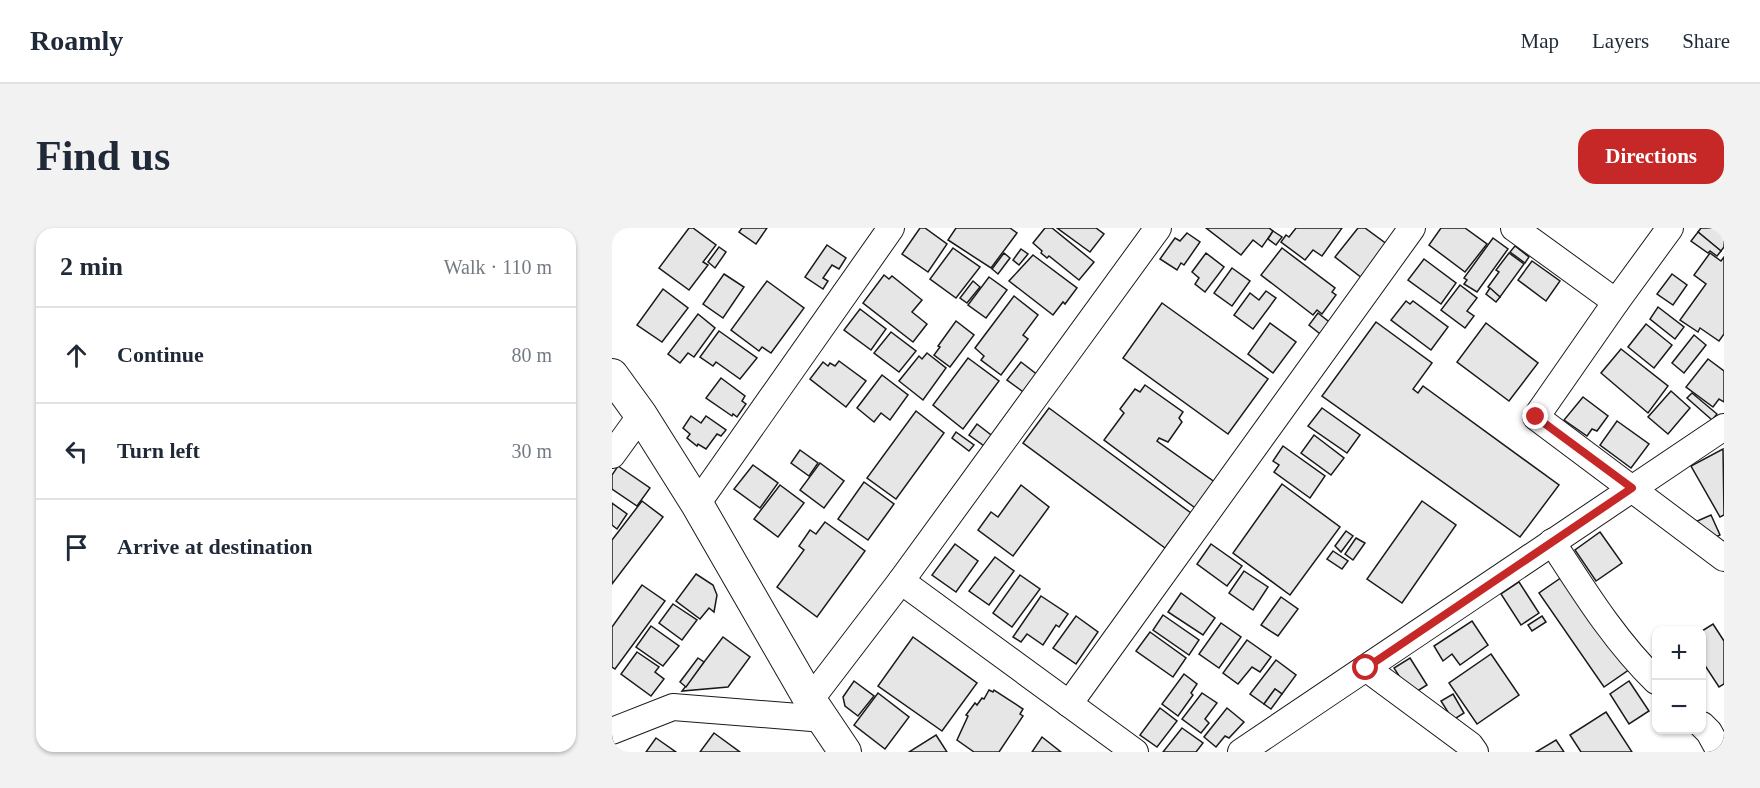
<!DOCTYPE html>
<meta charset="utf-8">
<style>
body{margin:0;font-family:Georgia,serif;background:#f2f2f3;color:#1f2937}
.controls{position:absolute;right:18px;bottom:18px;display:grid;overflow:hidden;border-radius:12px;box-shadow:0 2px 4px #0004}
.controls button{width:54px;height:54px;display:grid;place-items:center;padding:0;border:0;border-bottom:2px solid #e0e1e3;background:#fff;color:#1f2937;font:30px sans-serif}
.stop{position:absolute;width:18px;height:18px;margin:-14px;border:4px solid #c62828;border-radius:50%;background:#fff}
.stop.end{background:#c62828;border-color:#fff;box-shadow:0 2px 6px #0008}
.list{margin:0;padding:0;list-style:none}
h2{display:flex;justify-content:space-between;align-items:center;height:78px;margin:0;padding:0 24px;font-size:26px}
h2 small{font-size:20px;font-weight:400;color:#747a83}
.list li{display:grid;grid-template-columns:39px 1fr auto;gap:18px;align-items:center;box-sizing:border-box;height:96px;padding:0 24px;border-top:2px solid #e0e1e3}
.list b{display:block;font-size:22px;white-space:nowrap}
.list em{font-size:20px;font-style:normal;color:#747a83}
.icon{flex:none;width:33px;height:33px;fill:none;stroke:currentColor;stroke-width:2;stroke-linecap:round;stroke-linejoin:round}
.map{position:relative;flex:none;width:1112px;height:524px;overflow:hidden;border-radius:18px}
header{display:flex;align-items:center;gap:36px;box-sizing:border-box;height:84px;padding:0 30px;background:#fff;border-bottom:2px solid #e0e1e3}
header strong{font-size:28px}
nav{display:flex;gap:33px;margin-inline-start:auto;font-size:21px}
.intro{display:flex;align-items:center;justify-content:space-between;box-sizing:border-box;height:144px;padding:0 36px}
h1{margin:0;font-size:42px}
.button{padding:15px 27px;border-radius:18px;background:#c62828;color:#fff;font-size:21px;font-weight:700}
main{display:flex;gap:36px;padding:0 36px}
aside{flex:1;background:#fff;border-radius:18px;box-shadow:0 2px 4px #0004}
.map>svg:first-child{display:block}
.building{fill:#e6e6e6;stroke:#1a1a1a;stroke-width:1.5}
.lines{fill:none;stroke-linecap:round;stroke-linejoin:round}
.minor-casing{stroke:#1a1a1a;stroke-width:28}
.tertiary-casing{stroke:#1a1a1a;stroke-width:34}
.minor{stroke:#fff;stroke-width:26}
.tertiary{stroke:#fff;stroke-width:32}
.route{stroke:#c62828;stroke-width:8}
</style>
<header>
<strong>Roamly</strong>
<nav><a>Map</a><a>Layers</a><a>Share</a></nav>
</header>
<div class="intro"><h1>Find us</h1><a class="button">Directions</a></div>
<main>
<aside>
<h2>2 min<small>Walk · 110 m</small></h2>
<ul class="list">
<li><svg class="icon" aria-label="ahead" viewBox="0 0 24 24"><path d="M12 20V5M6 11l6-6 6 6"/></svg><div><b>Continue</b></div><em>80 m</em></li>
<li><svg class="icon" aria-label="left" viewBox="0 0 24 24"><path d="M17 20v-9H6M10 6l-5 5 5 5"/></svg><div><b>Turn left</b></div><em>30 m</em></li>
<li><svg class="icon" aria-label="arrive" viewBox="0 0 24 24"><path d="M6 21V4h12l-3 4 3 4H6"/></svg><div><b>Arrive at destination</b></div></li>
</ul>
</aside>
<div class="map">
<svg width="1112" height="524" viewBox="0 0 1112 524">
<rect width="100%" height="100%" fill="#fff"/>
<g class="building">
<path d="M77,0H81L104,17L91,34L96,37L77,62L47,40Z"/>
<path d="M130,0H155L144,16L127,4Z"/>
<path d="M308,0H313L335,16L316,44L290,26Z"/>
<path d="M344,0H398L405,5L379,40L336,12Z"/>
<path d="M433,0H440L482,34L467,52L437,28L435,30L429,25L430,23L421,15Z"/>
<path d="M445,0H484L492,6L478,24Z"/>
<path d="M594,0H657L661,3L650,19L641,12L629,27Z"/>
<path d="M684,0H730L710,28L701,22L693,32L669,14L674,7L677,9Z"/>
<path d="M746,0H753L776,17L750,50L723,29Z"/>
<path d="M829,0H853L875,16L853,44L817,17Z"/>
<path d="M1089,0H1112V19L1109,23L1086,4Z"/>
<path d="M661,3L670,9L664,17L656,11Z"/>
<path d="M1086,4L1109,23L1105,28L1098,23L1096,25L1079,13Z"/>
<path d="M575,5L588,14L572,37L569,35L565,42L548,31L563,10L568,13Z"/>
<path d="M881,10L896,21L865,64L852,56L855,52L852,50Z"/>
<path d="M215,17L234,30L227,41L220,37L211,50L216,53L211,61L193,49Z"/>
<path d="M903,18L917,29L913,35L898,24Z"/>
<path d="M107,19L114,24L103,40L96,34Z"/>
<path d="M341,20L368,39L344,70L318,51Z"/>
<path d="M670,20L723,60L720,64L724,67L710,86L705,82L701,87L649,47Z"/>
<path d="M409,21L416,26L407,37L401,32Z"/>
<path d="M392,25L398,30L386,46L380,41Z"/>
<path d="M594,25L612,39L593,64L583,56L587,50L580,44Z"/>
<path d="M897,25L912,36L888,69L876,59L887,44L884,42Z"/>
<path d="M1098,25L1109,33L1112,29V106L1107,113L1088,100L1086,104L1068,92L1094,56L1082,47Z"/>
<path d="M421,27L465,60L453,76L451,74L441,87L397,53Z"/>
<path d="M812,31L844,55L829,76L796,52Z"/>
<path d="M920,33L948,53L934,73L906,52Z"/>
<path d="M620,40L638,53L620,78L602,65Z"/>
<path d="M112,46L132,59L111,90L91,76Z"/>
<path d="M1060,46L1075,57L1061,77L1045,66Z"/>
<path d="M272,47L277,51L280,48L310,72L300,84L315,96L301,114L251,75Z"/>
<path d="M377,49L395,62L374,90L356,77Z"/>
<path d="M155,53L192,80L159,125L150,119L147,123L119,102Z"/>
<path d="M361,53L368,59L355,75L348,70Z"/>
<path d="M848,57L865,70L855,83L862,88L853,100L829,82Z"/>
<path d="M878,60L888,69L884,74L874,66Z"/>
<path d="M51,61L76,80L50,114L25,97Z"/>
<path d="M654,63L664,70L641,101L622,87L638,65L647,72Z"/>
<path d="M402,68L426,87L411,107L416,111L389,147L369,132L372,128L363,120Z"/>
<path d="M794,73L798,76L801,73L836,99L819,122L779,92Z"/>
<path d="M550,75L656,151L616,206L511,130Z"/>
<path d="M1046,79L1072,99L1063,111L1038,91Z"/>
<path d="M248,81L274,101L259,122L232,102Z"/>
<path d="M706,85L721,97L712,109L697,97Z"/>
<path d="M86,86L103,100L82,129L76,125L68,135L56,126Z"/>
<path d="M344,93L362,107L338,139L322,127L328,119L326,118Z"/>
<path d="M764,94L820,135L801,161L806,165L811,158L947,257L908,309L710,168Z"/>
<path d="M658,95L684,114L661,145L636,126Z"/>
<path d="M874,95L926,135L897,173L845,134Z"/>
<path d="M1034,96L1060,117L1042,140L1016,119Z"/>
<path d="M107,103L145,130L128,151L104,134L101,138L88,129Z"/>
<path d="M279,104L304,123L287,144L262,125Z"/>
<path d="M1082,107L1094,117L1072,145L1060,135Z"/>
<path d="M1009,121L1056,158L1036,185L989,145Z"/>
<path d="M315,125L334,140L311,172L287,153L307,128L310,131Z"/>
<path d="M356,130L387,153L351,201L321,177Z"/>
<path d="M1096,131L1112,143V174L1107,171L1101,179L1074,159Z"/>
<path d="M227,133L254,153L234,179L198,151L211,134L216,138L218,135L223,138Z"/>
<path d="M409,134L427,148L414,166L395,152Z"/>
<path d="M270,147L296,167L278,192L269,185L262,194L245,180Z"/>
<path d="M109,150L133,168L130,173L134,176L125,189L121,186L120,188L94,170Z"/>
<path d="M533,157L571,184L567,190L570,194L556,214L547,210L545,213L604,255L586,282L492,212L512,185L508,181L523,161L528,164Z"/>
<path d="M1059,163L1078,180L1056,206L1036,189Z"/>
<path d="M1080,165L1105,186L1100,192L1075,170Z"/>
<path d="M971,169L996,188L985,203L980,201L975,208L952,192Z"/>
<path d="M437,180L579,285L553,320L411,215Z"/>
<path d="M710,180L748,207L735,225L696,198Z"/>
<path d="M304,183L332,205L284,271L255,250Z"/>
<path d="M79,188L89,195L94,188L114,202L109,208L105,206L94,221L86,216L85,218L75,210L78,206L71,200Z"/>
<path d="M1005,193L1037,216L1019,240L988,217Z"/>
<path d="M365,196L383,210L375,220L357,207Z"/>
<path d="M344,204L362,217L357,223L340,210Z"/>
<path d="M702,207L732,230L719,247L689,225Z"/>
<path d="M671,218L713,248L698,270L662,244L667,237L661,233Z"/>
<path d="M1111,221L1112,287L1108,289L1079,238Z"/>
<path d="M188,222L206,235L197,248L179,235Z"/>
<path d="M208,235L232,253L212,280L188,262Z"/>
<path d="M141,237L166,255L148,280L122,261Z"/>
<path d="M6,238L38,260L25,278L0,261V247Z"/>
<path d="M252,254L282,276L256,312L226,291Z"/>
<path d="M670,256L728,299L678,367L621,325Z"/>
<path d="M168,257L192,275L166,309L142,291Z"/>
<path d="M409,257L437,279L401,328L366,302L379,284L386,289Z"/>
<path d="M30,273L51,289L0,356V312Z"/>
<path d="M810,273L844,297L790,375L755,351Z"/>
<path d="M0,275L15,286L5,301L0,297Z"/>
<path d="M1099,287L1108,307L1100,311L1083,294Z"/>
<path d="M213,294L253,323L205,389L165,359L192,322L187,318L198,302L204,306Z"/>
<path d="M734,303L741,308L729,324L723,318Z"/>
<path d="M988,304L1010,335L984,353L963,322Z"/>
<path d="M744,310L753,315L741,332L733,326Z"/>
<path d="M343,316L366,333L344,364L320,347Z"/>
<path d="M599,316L630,338L615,358L585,336Z"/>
<path d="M721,323L736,333L730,341L715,331Z"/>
<path d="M383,329L402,343L377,377L357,363Z"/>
<path d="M632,343L656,359L641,382L617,365Z"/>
<path d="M84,346L101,357L105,367L102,384L97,380L88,391L64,373Z"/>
<path d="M408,347L428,361L400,399L381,385Z"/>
<path d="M953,347L1018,441L992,459L927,365Z"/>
<path d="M907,354L927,385L909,397L889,366Z"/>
<path d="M30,357L53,373L3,441L0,439V399Z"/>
<path d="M569,365L603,390L591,407L556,384Z"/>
<path d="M429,368L456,386L447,399L444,397L431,417L415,406L409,414L401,409Z"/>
<path d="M669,369L686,381L666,408L649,397Z"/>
<path d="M61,376L85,392L70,412L47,395Z"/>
<path d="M551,387L587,412L577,427L541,402Z"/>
<path d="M464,388L486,404L464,436L441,420Z"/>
<path d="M930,388L934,394L920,403L916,397Z"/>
<path d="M860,393L876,417L848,437L840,426L831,433L822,418Z"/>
<path d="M609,395L629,409L607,440L587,426Z"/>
<path d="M1101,396L1112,413V456L1107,459L1090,433V403Z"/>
<path d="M39,398L67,418L51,438L24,419Z"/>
<path d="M538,404L574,430L561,449L524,423Z"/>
<path d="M111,409L138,429L116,459L70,463Z"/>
<path d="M301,409L365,455L330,503L266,458Z"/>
<path d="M635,412L659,429L648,444L640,439L626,456L611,445Z"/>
<path d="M25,424L47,439L43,444L52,451L39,468L9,446Z"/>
<path d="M879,426L907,467L865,496L837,455Z"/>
<path d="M86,430L92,434L74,459L68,454Z"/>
<path d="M798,430L815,457L799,467L782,440Z"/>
<path d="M664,432L684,447L670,466L663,461L652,476L638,466Z"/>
<path d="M572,446L585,456L579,465L581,467L566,488L550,476Z"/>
<path d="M242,453L262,468L246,488L233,478L231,469Z"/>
<path d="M1017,453L1037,483L1017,496L998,466Z"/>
<path d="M663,461L670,466L659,481L652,476Z"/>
<path d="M377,462L381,464L382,462L411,481L408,486L411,488L387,524H362L345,512L356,488L354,487L363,475L365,477L370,470L372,471Z"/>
<path d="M266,465L297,489L273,521L242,497Z"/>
<path d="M590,465L605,475L593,491L597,495L589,505L570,491Z"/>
<path d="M841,466L852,485L841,492L829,473Z"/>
<path d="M548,480L565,493L545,519L528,507Z"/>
<path d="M615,480L632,494L617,510L613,508L604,519L592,509Z"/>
<path d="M994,484L1020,524H969L958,507Z"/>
<path d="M570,500L591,515L584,524H551Z"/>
<path d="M102,505L128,524H88Z"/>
<path d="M324,507L335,524H297Z"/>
<path d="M430,509L449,524H420Z"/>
<path d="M44,510L64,524H34Z"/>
<path d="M944,512L952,524H924Z"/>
</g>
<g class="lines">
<defs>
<g id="minor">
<path d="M902,0L1004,74L1058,0"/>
<path d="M1004,74L924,189L1112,330"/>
<path d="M0,227L29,187"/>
<path d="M85,276L279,0"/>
<path d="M940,314C972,363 1002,412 1044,453"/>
<path d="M289,353L523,524"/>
<path d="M754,440L858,517L863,524"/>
<path d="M198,472L289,353L546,0"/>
<path d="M457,476L800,0"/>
<path d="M1090,497L1097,504L1108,524"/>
<path d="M0,503L61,479L212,491"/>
<path d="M629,524L1112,199"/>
</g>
<path id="tertiary" d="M0,147L29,187L85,276L198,472L233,524"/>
</defs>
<use href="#minor" class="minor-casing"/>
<use href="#tertiary" class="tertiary-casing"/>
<use href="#minor" class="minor"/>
<use href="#tertiary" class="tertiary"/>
</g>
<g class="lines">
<path class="route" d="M754,440L1020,260L924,189"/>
</g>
</svg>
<div class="controls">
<button>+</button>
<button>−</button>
</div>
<div class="stop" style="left:754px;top:440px"></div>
<div class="stop end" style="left:924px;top:189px"></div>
</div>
</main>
